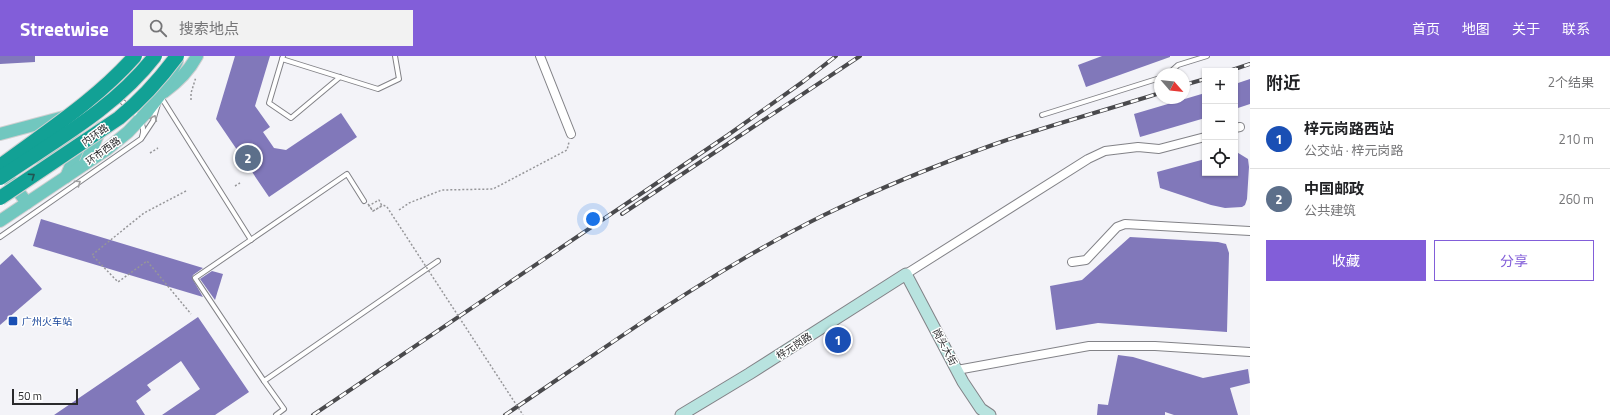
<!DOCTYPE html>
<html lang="zh">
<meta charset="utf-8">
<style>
body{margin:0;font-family:"Titillium Web","Noto Sans SC",sans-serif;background:#f2f2f2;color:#202124}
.controls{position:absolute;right:12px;top:12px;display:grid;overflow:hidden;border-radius:0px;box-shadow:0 1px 3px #0004}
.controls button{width:36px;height:36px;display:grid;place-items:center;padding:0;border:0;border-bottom:1px solid #e0e0e0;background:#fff;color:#202124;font:20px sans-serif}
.compass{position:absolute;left:1154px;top:12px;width:36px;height:36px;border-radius:50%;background:#fff;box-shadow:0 1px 3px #0004;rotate:118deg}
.scale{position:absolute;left:12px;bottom:10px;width:66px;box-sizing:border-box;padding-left:4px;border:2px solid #2a2a2c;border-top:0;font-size:11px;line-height:14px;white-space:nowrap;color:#2a2a2c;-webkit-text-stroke:3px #fff;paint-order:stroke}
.you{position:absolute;left:593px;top:163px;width:14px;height:14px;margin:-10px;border:3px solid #fff;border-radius:50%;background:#1a73e8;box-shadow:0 0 0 6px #1a73e833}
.badge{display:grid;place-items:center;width:26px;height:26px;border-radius:50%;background:#825ed9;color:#fff;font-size:13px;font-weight:700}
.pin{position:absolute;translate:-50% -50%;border:2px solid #fff;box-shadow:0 1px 4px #0006}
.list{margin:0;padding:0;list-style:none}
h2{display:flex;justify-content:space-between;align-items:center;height:52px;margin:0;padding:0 16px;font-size:17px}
h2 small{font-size:13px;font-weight:400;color:#757577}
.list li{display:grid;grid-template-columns:26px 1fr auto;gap:12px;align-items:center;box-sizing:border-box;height:60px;padding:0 16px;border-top:1px solid #e0e0e0}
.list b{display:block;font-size:15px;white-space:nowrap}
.list p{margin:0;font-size:13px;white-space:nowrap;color:#757577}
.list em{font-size:13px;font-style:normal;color:#757577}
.actions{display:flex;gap:8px;padding:12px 16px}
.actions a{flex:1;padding:9px 0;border:1px solid #825ed9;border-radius:0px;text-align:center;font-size:14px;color:#825ed9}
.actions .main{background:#825ed9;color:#fff}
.icon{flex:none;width:22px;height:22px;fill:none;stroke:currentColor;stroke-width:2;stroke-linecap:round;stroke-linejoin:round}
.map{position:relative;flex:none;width:1250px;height:359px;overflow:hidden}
header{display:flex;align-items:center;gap:24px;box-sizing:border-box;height:56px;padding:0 20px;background:#825ed9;color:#fff}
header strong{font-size:19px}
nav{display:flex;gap:22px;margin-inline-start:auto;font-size:14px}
.search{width:280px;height:36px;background:#f2f2f2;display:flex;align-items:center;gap:10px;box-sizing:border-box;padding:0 14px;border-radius:0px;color:#757577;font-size:15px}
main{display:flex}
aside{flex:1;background:#fff}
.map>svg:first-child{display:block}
.building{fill:#8178ba}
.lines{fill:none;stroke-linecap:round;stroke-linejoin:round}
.lane-casing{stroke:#828287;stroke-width:6}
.street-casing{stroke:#828287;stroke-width:10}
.secondary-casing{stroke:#828287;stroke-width:13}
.primary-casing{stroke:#d0d0d1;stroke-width:14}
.path{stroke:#969699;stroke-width:1.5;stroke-dasharray:2 2;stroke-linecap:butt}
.lane{stroke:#fff;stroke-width:4}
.street{stroke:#fff;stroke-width:8}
.secondary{stroke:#b8e3df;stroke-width:11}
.primary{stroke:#71c7bf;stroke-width:12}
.rail-casing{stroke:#4a4a4d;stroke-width:4}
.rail{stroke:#fff;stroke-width:2.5;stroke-dasharray:8;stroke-linecap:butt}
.highway-bridge-casing{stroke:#d0d0d1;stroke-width:16;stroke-linecap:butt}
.path-bridge{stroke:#969699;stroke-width:1.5;stroke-dasharray:2 2;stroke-linecap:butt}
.highway-bridge{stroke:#12a195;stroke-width:14}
.oneway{stroke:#9f9fa0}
.oneway2{stroke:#225451}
.transit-dot{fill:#1a4fb4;stroke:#fff;stroke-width:1.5}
.labels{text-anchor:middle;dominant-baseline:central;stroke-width:3;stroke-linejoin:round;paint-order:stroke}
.street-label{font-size:10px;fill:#2a2a2c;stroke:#fff}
.transit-label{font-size:10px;fill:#164399;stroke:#fff;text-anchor:start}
</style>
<header>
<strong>Streetwise</strong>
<div class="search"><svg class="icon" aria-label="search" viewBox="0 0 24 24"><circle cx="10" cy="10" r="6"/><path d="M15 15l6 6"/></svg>搜索地点</div>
<nav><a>首页</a><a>地图</a><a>关于</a><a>联系</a></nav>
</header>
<main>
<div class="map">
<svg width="1250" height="359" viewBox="0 0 1250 359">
<rect width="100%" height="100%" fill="#f3f3f8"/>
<g class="building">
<path d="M0,0H35V6L0,8Z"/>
<path d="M235,0H270L255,50L270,71L263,76L274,92L286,94L341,57L357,81L269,141L216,63Z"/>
<path d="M1102,0H1170V1L1086,31L1078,9Z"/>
<path d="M1250,23V48L1235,53V28Z"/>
<path d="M1205,37V62L1140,81L1134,58Z"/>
<path d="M1235,95L1248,103L1249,111L1247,143L1245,149L1242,151L1225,152L1211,149L1160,132L1157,116L1205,103V117H1235Z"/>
<path d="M41,163L203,212L193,219L192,222L203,241L33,190Z"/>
<path d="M1130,181L1218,186L1226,188L1229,197L1227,276L1098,267L1056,274L1050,230L1082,224Z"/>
<path d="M12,198L42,233L0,269V209Z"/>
<path d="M212,215L223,218L215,244L200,223Z"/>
<path d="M198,261L249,336L215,359H162L200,333L181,305L147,329L151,334L136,345L145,359H54Z"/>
<path d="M1118,299L1133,301L1203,322L1248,313L1250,327L1230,332L1238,359H1174L1165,356V359H1097L1098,348L1108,349Z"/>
</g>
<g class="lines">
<defs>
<g id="lane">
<path d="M283,0L269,47L291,62L340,21"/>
<path d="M282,3L378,33L399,23L395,0"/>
<path d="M1168,18L1178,9L1207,0"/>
<path d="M161,41L251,184"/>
<path d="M118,42C129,52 148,63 142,81"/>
<path d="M1042,59L1160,22"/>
<path d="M364,145L347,118L195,222L264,325L438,205"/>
<path d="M0,181L141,83L153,65L158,48"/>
<path d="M264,325L284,353L276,359"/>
</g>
<g id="street">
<path d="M540,0L571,78"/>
<path d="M1235,72L1240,71"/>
<path d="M1072,206L1086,204L1117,171L1125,168L1250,175"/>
<path d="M906,218L1088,103L1105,95L1138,91L1159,93L1205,81"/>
<path d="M957,314L1089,290H1155L1250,296"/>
</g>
<path id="secondary" d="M681,359L749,318L906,218L963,326L981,353L990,359"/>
<g id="primary">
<path d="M164,36C178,26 189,15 197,0"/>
<path d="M0,78L79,57L91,51L111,37"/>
<path d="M37,101L50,97L76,85"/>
<path d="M85,108L101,72"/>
<path d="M0,111L27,147"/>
<path d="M66,121L81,85"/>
<path d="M0,165L106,94L128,76L146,57L160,39L177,5"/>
</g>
</defs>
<use href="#lane" class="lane-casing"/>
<use href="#street" class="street-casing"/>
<use href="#secondary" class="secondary-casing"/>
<use href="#primary" class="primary-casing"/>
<g class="path">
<path d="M191,44V37L196,21"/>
<path d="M150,97L158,92"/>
<path d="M235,130L240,127"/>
<path d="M186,135L144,157L92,199L118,226L147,205L191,258"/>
<path d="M368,148L373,155L382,150L379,144L370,149L369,150L373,155L383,149L387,151"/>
<path d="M399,154L409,147L442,134L493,133L567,94L569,86"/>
</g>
<use href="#lane" class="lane"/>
<use href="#street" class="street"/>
<use href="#secondary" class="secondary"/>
<use href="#primary" class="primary"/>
<defs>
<g id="rail">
<path d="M1229,15L1250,8"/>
<path d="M1184,29L1205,23"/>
<path d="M622,158L860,0"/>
<path d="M313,359L728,79L804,25L836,0"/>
<path d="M505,359C609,289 711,215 824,159C880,132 939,108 998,87C1051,69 1106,54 1160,37"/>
</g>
</defs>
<use href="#rail" class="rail-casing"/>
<use href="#rail" class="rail"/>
<defs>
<g id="highway-bridge">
<path d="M0,110C47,75 96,44 135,0"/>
<path d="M0,122C54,85 114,53 155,0"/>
<path d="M0,142L119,62C141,44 160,23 177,0"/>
</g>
</defs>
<use href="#highway-bridge" class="highway-bridge-casing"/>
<path class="path-bridge" d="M387,151L523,359"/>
<use href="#highway-bridge" class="highway-bridge"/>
</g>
<defs><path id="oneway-chevron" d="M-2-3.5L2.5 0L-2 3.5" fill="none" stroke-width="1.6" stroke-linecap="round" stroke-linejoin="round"/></defs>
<g class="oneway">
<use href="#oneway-chevron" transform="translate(154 62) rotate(-66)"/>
<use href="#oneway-chevron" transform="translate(78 127) rotate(-35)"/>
</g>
<use class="oneway2" href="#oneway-chevron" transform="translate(32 120) rotate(-34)"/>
<rect class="transit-dot" x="8" y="260" width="10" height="10" rx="2"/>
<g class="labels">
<g class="street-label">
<text transform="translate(95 79) rotate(-35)">内环路</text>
<text transform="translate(103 95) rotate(-36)">环市西路</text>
<text transform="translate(794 290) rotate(-33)">梓元岗路</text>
<text transform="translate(945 291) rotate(62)">岗头大街</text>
</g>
<g class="transit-label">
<text x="22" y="265">广州火车站</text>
</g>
</g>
</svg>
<div class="controls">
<button>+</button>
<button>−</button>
<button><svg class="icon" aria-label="locate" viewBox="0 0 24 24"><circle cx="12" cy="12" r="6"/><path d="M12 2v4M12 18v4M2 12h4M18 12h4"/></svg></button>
</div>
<svg class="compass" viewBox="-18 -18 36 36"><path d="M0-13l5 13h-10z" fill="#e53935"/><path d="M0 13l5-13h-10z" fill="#757577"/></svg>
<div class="scale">50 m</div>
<div class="you"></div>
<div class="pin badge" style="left:838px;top:284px;background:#1a4fb4">1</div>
<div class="pin badge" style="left:248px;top:102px;background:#5c6f8a">2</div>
</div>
<aside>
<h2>附近<small>2个结果</small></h2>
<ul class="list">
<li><span class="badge" style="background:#1a4fb4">1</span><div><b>梓元岗路西站</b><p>公交站 · 梓元岗路</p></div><em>210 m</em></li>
<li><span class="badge" style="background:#5c6f8a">2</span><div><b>中国邮政</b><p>公共建筑</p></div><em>260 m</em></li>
</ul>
<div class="actions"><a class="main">收藏</a><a>分享</a></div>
</aside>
</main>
